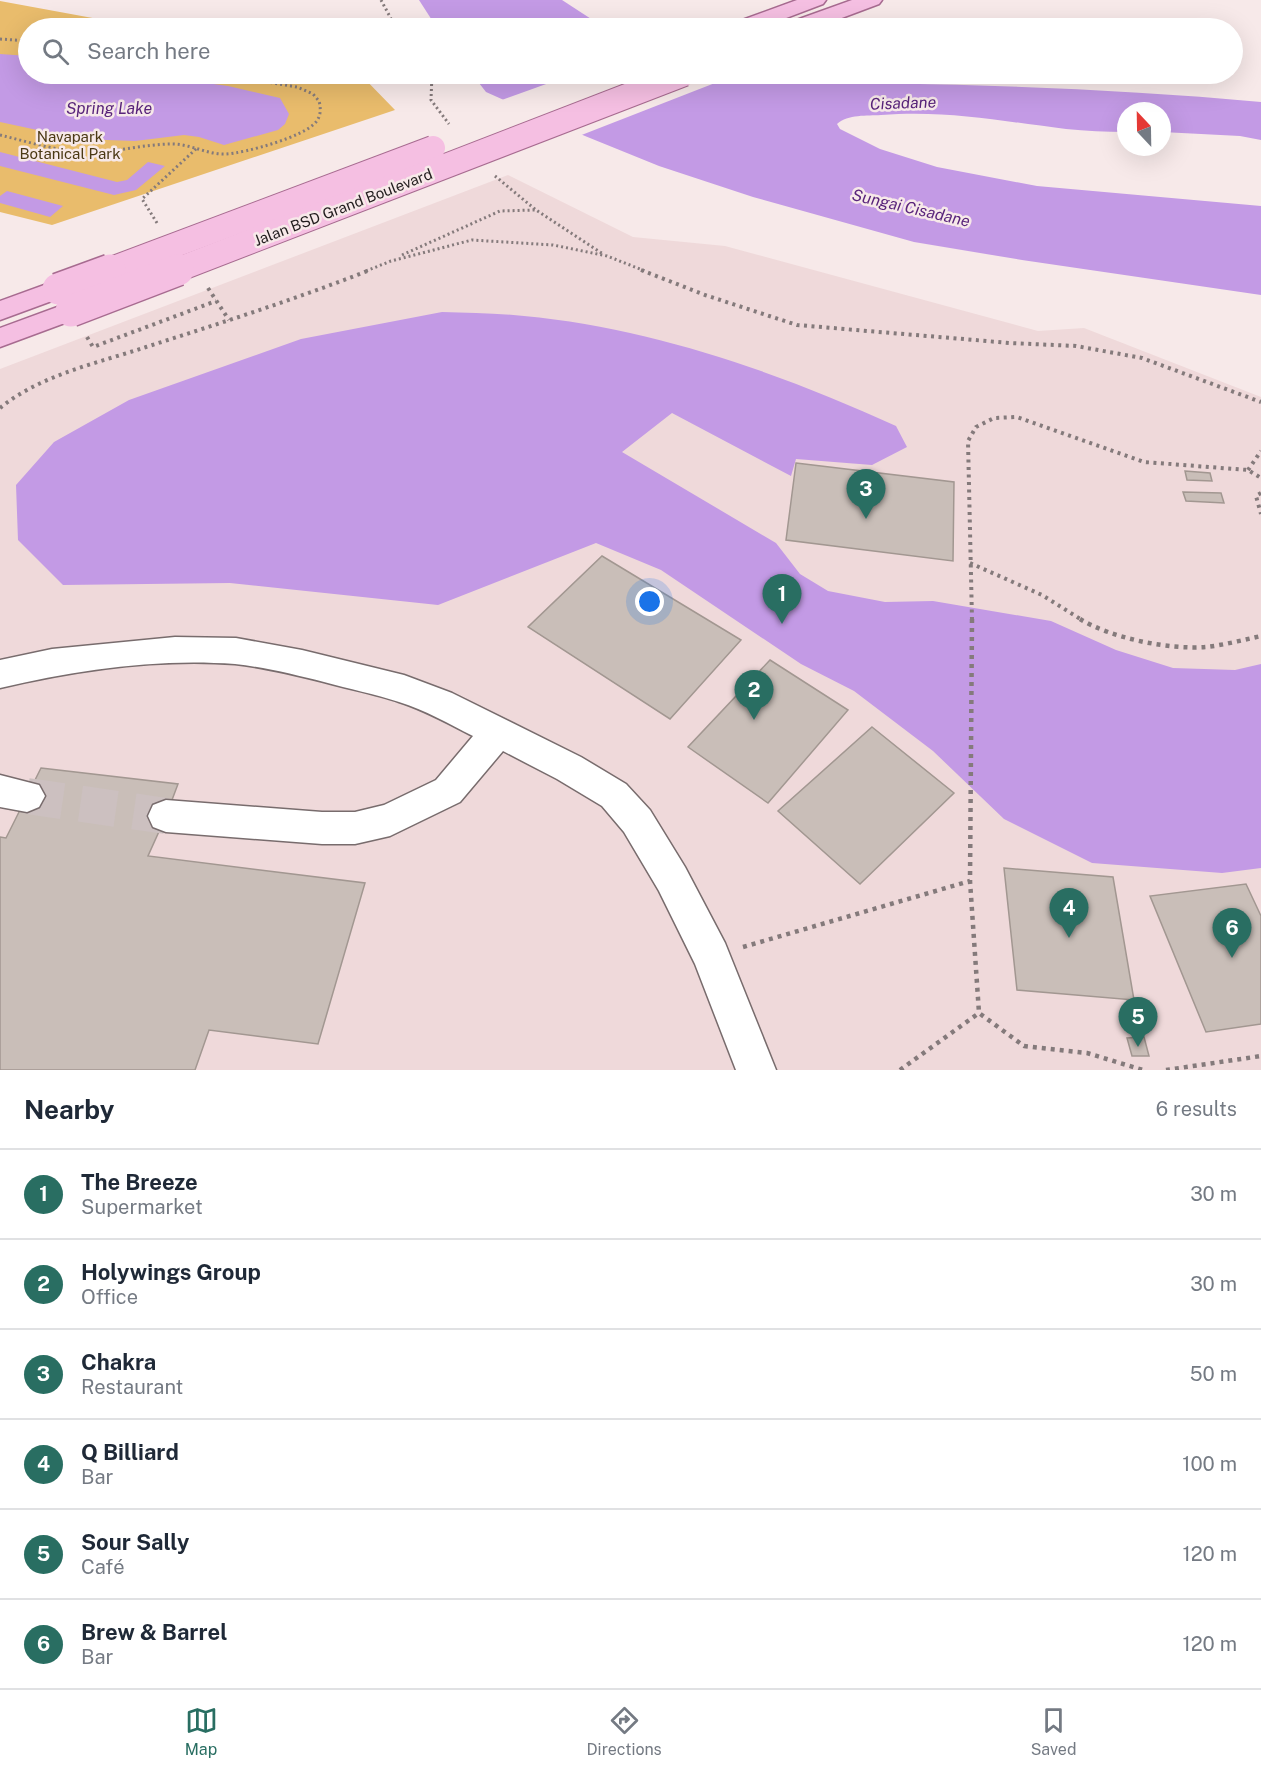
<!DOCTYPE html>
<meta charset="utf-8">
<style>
body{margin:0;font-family:"Public Sans",sans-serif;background:#f2f2f3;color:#1f2937}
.compass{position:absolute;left:1117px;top:102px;width:54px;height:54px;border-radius:50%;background:#fff;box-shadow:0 6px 24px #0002;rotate:338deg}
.you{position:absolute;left:650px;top:602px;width:21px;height:21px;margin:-15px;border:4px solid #fff;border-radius:50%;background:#1a73e8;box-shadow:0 0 0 9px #1a73e833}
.badge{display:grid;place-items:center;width:39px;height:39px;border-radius:50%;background:#296e62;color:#fff;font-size:20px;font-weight:700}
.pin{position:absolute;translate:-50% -50px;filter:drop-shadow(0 2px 3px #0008)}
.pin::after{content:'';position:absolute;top:32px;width:21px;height:18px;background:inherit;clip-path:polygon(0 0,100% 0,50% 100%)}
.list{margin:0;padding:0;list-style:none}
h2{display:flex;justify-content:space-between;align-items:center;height:78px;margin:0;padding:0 24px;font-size:26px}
h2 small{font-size:20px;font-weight:400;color:#747a83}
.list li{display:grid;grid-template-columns:39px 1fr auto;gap:18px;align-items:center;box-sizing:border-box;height:90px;padding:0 24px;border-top:2px solid #e0e1e3}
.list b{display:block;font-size:22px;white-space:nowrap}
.list p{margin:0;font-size:20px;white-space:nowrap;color:#747a83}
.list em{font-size:20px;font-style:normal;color:#747a83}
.icon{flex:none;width:33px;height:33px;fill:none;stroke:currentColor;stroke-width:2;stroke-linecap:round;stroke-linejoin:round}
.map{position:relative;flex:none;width:1261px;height:1070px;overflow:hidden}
.search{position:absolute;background:#fff;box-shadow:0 6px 24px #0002;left:18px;right:18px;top:18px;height:66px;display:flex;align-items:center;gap:15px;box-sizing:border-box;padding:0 21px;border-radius:33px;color:#747a83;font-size:22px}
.sheet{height:618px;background:#fff}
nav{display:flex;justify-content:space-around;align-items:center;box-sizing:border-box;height:84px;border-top:2px solid #e0e1e3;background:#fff;font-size:16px;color:#747a83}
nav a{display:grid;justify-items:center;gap:3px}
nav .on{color:#296e62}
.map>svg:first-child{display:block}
.built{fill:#efd9da}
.green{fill:#e9bc6c}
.water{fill:#c39ae5}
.pier{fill:#f7e9e9}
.building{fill:#c9beb8;stroke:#a29791;stroke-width:1.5}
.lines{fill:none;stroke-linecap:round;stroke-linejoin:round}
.minor-tunnel{stroke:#ccc0c0;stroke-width:36;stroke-dasharray:36 18;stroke-linecap:butt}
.minor-casing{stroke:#786c6d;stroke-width:3}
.major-casing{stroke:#a76b90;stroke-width:3}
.path-far2{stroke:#847a7b;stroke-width:3;stroke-dasharray:2 3;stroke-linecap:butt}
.path-far1{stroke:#847a7b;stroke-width:4;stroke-dasharray:3 4.5;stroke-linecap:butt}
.path{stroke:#847a7b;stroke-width:4.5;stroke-dasharray:4 5;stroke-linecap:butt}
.minor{fill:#fff;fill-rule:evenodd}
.major{fill:#f5bfe2;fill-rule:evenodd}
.major-bridge-far1-casing{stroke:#a76b90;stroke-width:26;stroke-linecap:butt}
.major-bridge-casing{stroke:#a76b90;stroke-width:34;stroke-linecap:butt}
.major-bridge-far1{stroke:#f5bfe2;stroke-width:24}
.major-bridge{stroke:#f5bfe2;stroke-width:31}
.labels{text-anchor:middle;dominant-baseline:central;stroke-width:5;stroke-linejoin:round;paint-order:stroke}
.far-park-label{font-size:15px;fill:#4b3915;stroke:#f7e9e9}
.far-street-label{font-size:15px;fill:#221d1e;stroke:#f7e9e9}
.far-water-label{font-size:16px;font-style:italic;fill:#59247b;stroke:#f7e9e9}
</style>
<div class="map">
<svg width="1261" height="1070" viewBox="0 0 1261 1070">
<rect width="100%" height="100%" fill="#f7e9e9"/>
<path class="built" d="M508,175L633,237L725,246L1038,331L1084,328L1261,397V1070H0V369Z"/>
<path class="green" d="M0,1L147,28H28V74H360L395,110L52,225L0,212Z"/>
<g class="water">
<path d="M419,0H562L605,28H437Z"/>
<path d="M0,54L28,56V74H142L228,86L280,98L289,114L285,124L278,130L224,145L199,137L184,135L135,141L79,139L0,122Z"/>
<path d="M472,74H744L770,82C934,83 1097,87 1261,102V140L1240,136L1162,132V111H1126V132C1106,132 1086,131 1066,129C1000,121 948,110 881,115C867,116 848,114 837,124L840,129L880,149L937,167L1037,186L1261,206V295L1022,260L914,242L753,197L659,166L585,136L486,92Z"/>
<path d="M0,152L117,182L127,180L148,162L165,166L136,190L114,195L0,166Z"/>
<path d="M7,191L63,206L50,217L0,203V196Z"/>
<path d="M442,312C469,313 497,313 524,316C652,328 780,373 896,426L907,447L872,465L796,459L791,476L672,413L622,452L776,543L800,574L828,591L885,602L933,601L1051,621L1116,650L1173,668L1235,670L1261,664V868L1222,873L1092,863L1004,819L933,751L854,691L801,664L661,570L596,543L438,605L230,583L63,585L18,540L16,485L54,442L129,400L301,339Z"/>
</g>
<path class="pier" d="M574,74H738L579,136L499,101Z"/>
<g class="building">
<path d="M796,463L954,482L953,561L786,540Z"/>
<path d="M1185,471L1210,473L1212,481L1187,480Z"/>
<path d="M1183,492L1221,493L1224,503L1186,501Z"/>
<path d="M602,556L741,640L670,719L528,627Z"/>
<path d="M770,660L848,710L768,803L688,747Z"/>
<path d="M872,727L954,793L860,884L778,811Z"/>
<path d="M41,768L178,784L166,816L148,856L365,883L318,1044L209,1030L195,1070H0V837L6,838Z"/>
<path d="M1004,868L1113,877L1134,1000L1017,990Z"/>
<path d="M1246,884L1261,916V1024L1206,1032L1150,896Z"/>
<path d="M1144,1037L1149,1056H1132L1127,1038Z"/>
</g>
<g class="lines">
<path class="minor-tunnel" d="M27,796L166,816"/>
<defs>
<g id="minor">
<path d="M175,637L236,638L302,650L404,675L452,693L581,757L626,784L650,810L685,867L725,943L776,1070H736L695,964L659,891L624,832L602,806L557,779L503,751L460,802L390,836L355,844H322L166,832L153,827L148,816L153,805L166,800L322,812H355L384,805L436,780L473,736C449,724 425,710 399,702C375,694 349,689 324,682C296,675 264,667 235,664C157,658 76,670 0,688V660L52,649Z"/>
<path d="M0,775L39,785L45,796L39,807L27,812L0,807Z"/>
</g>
<g id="major">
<path d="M797,0H826L823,4L760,28H731L734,23Z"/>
<path d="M852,0H882L879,4L815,28H785L788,23Z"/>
<path d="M58,280L68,283L72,289L68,295L0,320V301Z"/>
<path d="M71,302L81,305L85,311L81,317L0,347V328Z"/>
</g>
</defs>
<use href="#minor" class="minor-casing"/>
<use href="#major" class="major-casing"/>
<g class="path-far2">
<path d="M381,0L396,28"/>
<path d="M0,39L28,41"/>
<path d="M432,74L431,100L449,124"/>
<path d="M0,135C29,142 59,152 90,152C118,152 145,144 172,144C191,144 208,155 226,154C245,153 304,137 316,122C321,116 321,108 319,101L313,94L297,87L219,74"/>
<path d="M495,176L536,210"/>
<path d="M157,223L142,199L197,148"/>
<path d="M402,255L500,211L536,210L603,254"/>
<path d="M366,271L391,261L472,240L553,245L607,256L645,271"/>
</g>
<g class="path-far1">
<path d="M641,270L705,295L797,325L1010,343L1076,346L1142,358L1261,402"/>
<path d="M208,288L229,320"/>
<path d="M87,337L93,347L216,301"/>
<path d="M0,408C40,375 98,363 146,347C221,323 296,299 370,270"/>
<path d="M1248,470L1261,451"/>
<path d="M1261,493L1256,496L1261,514"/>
<path d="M970,563L1042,595L1082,620"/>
<path d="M972,620L968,441L976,427L994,418L1017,417L1144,462L1248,470L1261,478"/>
</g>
<g class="path">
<path d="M972,619L970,881L979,1013L1024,1046L1087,1053L1143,1070"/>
<path d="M1080,619C1111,638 1169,650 1206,647C1224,645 1243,640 1261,636"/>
<path d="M743,947L970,881"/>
<path d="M900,1070L979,1013"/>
<path d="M1166,1070L1261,1056"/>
</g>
<use href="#minor" class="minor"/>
<use href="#major" class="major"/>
<defs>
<g id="major-bridge-far1">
<path d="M106,271L433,148"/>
<path d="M174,271L684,74"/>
</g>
<g id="major-bridge">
<path d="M58,289L110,270"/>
<path d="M71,311L178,270"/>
</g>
</defs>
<use href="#major-bridge-far1" class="major-bridge-far1-casing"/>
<use href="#major-bridge" class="major-bridge-casing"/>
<use href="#major-bridge-far1" class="major-bridge-far1"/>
<use href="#major-bridge" class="major-bridge"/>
</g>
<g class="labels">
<g class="far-park-label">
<text x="70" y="136">Navapark<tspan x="70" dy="17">Botanical Park</tspan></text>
</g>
<g class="far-street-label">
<text transform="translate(343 207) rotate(-21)">Jalan BSD Grand Boulevard</text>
</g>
<g class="far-water-label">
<text transform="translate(903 103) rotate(-2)">Cisadane</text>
<text x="109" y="108">Spring Lake</text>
<text transform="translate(911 208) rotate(13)">Sungai Cisadane</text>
</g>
</g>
</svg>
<svg class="compass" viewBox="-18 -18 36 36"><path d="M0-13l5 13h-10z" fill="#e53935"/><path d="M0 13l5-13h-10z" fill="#747a83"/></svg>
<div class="you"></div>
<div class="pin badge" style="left:782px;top:624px">1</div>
<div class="pin badge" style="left:754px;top:720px">2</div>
<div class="pin badge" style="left:866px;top:519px">3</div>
<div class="pin badge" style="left:1069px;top:938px">4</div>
<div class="pin badge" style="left:1138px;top:1047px">5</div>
<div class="pin badge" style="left:1232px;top:958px">6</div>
<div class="search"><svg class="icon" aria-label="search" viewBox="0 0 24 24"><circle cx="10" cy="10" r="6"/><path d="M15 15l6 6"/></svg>Search here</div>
</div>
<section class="sheet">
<h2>Nearby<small>6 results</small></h2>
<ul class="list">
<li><span class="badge">1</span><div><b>The Breeze</b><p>Supermarket</p></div><em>30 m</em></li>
<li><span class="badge">2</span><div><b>Holywings Group</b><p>Office</p></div><em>30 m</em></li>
<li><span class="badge">3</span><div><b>Chakra</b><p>Restaurant</p></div><em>50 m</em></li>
<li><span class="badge">4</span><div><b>Q Billiard</b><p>Bar</p></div><em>100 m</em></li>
<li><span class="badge">5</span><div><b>Sour Sally</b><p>Café</p></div><em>120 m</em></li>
<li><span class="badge">6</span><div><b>Brew &amp; Barrel</b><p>Bar</p></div><em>120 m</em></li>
</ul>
</section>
<nav>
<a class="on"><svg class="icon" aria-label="map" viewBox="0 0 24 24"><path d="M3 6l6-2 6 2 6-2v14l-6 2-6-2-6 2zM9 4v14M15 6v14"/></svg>Map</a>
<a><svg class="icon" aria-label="directions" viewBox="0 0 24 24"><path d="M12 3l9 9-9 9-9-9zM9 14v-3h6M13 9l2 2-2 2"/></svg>Directions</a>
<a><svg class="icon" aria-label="saved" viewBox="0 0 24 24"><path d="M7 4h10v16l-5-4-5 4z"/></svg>Saved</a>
</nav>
